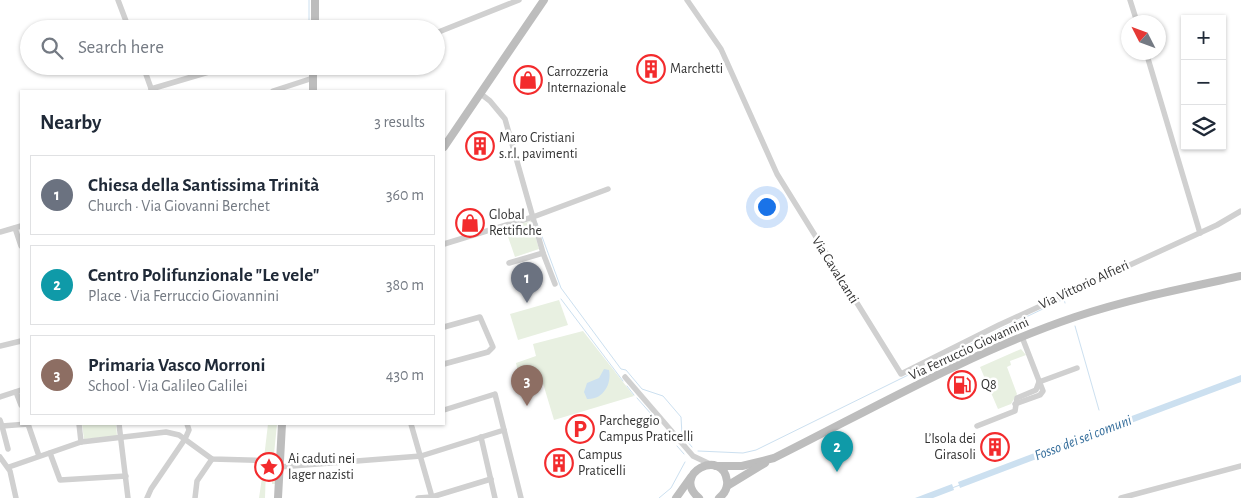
<!DOCTYPE html>
<meta charset="utf-8">
<style>
body{margin:0;font-family:"Alegreya Sans",sans-serif;background:#f2f2f3;color:#1f2937}
.controls{position:absolute;right:15px;top:15px;display:grid;overflow:hidden;border-radius:0px;box-shadow:0 1px 4px #0004}
.controls button{width:45px;height:45px;display:grid;place-items:center;padding:0;border:0;border-bottom:1px solid #e0e1e3;background:#fff;color:#1f2937;font:25px sans-serif}
.compass{position:absolute;left:1121px;top:15px;width:45px;height:45px;border-radius:50%;background:#fff;box-shadow:0 1px 4px #0004;rotate:312deg}
.you{position:absolute;left:766px;top:206px;width:18px;height:18px;margin:-12px;border:4px solid #fff;border-radius:50%;background:#1a73e8;box-shadow:0 0 0 8px #1a73e833}
.badge{display:grid;place-items:center;width:32px;height:32px;border-radius:50%;background:#f32b2d;color:#fff;font-size:16px;font-weight:700}
.pin{position:absolute;translate:-50% -41px;filter:drop-shadow(0 1px 2px #0008)}
.pin::after{content:'';position:absolute;top:26px;width:18px;height:15px;background:inherit;clip-path:polygon(0 0,100% 0,50% 100%)}
.list{margin:0;padding:0;list-style:none}
h2{display:flex;justify-content:space-between;align-items:center;height:65px;margin:0;padding:0 20px;font-size:21px}
h2 small{font-size:16px;font-weight:400;color:#747a83}
.list li{display:grid;grid-template-columns:32px 1fr auto;gap:15px;align-items:center;box-sizing:border-box;height:80px;margin:0 10px 10px;padding:0 10px;border:1px solid #e0e1e3;border-radius:0px}
.list b{display:block;font-size:19px;white-space:nowrap}
.list p{margin:0;font-size:16px;white-space:nowrap;color:#747a83}
.list em{font-size:16px;font-style:normal;color:#747a83}
.icon{flex:none;width:28px;height:28px;fill:none;stroke:currentColor;stroke-width:2;stroke-linecap:round;stroke-linejoin:round}
.map{position:relative;flex:none;width:1241px;height:498px;overflow:hidden}
.search{position:absolute;background:#fff;box-shadow:0 1px 4px #0004;left:20px;top:20px;width:425px;height:55px;display:flex;align-items:center;gap:12px;box-sizing:border-box;padding:0 18px;border-radius:28px;color:#747a83;font-size:19px}
.panel{position:absolute;background:#fff;box-shadow:0 1px 4px #0004;left:20px;top:90px;width:425px;height:335px;border-radius:0px}
.map>svg:first-child{display:block}
.green{fill:#e8f0e1}
.water{fill:#cce0f0}
.lines{fill:none;stroke-linecap:round;stroke-linejoin:round}
.stream{stroke:#cce0f0;stroke-width:1}
.street{stroke:#d0d0d0;stroke-width:5.5}
.secondary{stroke:#bdbdbd;stroke-width:8}
.labels{text-anchor:middle;dominant-baseline:central;stroke-width:5;stroke-linejoin:round;paint-order:stroke}
.poi-label{font-size:14px;fill:#333;stroke:#fff;text-anchor:start}
.street-label{font-size:14px;fill:#333;stroke:#fff}
.water-label{font-size:15px;font-style:italic;fill:#38709d;stroke:#fff}
</style>
<div class="map">
<svg width="1241" height="498" viewBox="0 0 1241 498">
<rect width="100%" height="100%" fill="#fff"/>
<g class="green">
<path d="M531,221L539,249L515,257L505,228Z"/>
<path d="M559,300L568,325L518,340L510,314Z"/>
<path d="M583,331L634,396L554,420L542,380L521,386L516,363L536,356L533,344Z"/>
<path d="M1021,349L1026,355L1010,361L1011,365L1007,367L1017,394L1011,404L998,409L980,367Z"/>
<path d="M82,424H116L117,436L84,439Z"/>
<path d="M268,424H277L274,454L270,458H264Z"/>
<path d="M264,464H275V484H272V469H266L265,498H259Z"/>
</g>
<g class="water">
<path d="M604,369L609,370C612,384 603,400 587,399L584,392L587,383L599,378Z"/>
<path d="M1241,375V382L1107,432L1105,426Z"/>
<path d="M1098,429L1100,435L960,488L958,482Z"/>
<path d="M952,484L954,490L933,498H915Z"/>
</g>
<g class="lines">
<g class="stream">
<path d="M309,29V0"/>
<path d="M537,223L561,288L621,369L626,370L642,389L663,396L681,417L682,435L692,447"/>
<path d="M561,299L623,381"/>
<path d="M1075,326L1099,410"/>
<path d="M627,386L634,395"/>
<path d="M637,398L652,415"/>
<path d="M1099,432L1107,429"/>
<path d="M677,446L684,454"/>
<path d="M698,451L743,453L756,450L1028,316L1064,299L1065,303"/>
<path d="M952,488L960,485"/>
<path d="M659,498L671,488L685,462"/>
</g>
<g class="street">
<path d="M118,0L129,29"/>
<path d="M687,0L721,49L777,174L901,374L999,325L1217,225L1241,211"/>
<path d="M1130,0L1137,22"/>
<path d="M436,33L519,0"/>
<path d="M1146,52L1200,233"/>
<path d="M143,66L152,91"/>
<path d="M151,89L229,66"/>
<path d="M273,91L313,78"/>
<path d="M481,94L490,101L505,119L543,253L555,284"/>
<path d="M15,228L21,246"/>
<path d="M0,232L21,226"/>
<path d="M444,244L533,217L608,189"/>
<path d="M509,263L543,253"/>
<path d="M444,327L480,317L493,347L488,352L444,364"/>
<path d="M0,346L21,341"/>
<path d="M625,377L693,456L710,464"/>
<path d="M1039,382L1077,368"/>
<path d="M16,392L21,405"/>
<path d="M0,397L21,390"/>
<path d="M1015,404L1040,395L1043,391L1022,337"/>
<path d="M0,420L2,426L28,424L39,456"/>
<path d="M79,424L81,442"/>
<path d="M119,424L128,498"/>
<path d="M411,424L432,497"/>
<path d="M2,426L8,449"/>
<path d="M977,426L1015,411L1017,398L1036,390L1039,382"/>
<path d="M504,430L521,498"/>
<path d="M481,437L495,498"/>
<path d="M50,453L60,480L126,476"/>
<path d="M0,457L10,471L16,498"/>
<path d="M9,467L81,442L166,432L179,435L212,459L279,461"/>
<path d="M279,467L421,456L504,430L495,394L444,410"/>
<path d="M147,498L151,489L185,439L189,430L187,424"/>
<path d="M195,498L197,481L212,459"/>
<path d="M418,498L432,497L491,479"/>
<path d="M1121,498L1241,466"/>
</g>
<g class="secondary">
<path d="M315,29V0"/>
<path d="M313,91V66"/>
<path d="M444,147L544,0"/>
<path d="M716,466H742L774,458C872,409 971,352 1075,317C1129,299 1185,288 1241,276"/>
<path d="M727,486L765,463"/>
<path d="M278,498L282,424"/>
<path d="M676,498L691,477"/>
<path d="M699,498C670,474 723,447 727,481C728,488 724,494 719,498"/>
</g>
</g>
<defs>
<symbol id="building-ring" viewBox="-11 -11 22 22"><circle r="9.5" fill="#fff" stroke="#f32b2d" stroke-width="1.5"/><path d="M-4-6H4V6H1V3H-1V6H-4ZM-2.5-4.3h1.7v1.8h-1.7ZM.8-4.3h1.7v1.8H.8ZM-2.5-1h1.7V.8h-1.7ZM.8-1h1.7V.8H.8Z" fill="#f32b2d"/></symbol>
<symbol id="shop-ring" viewBox="-11 -11 22 22"><circle r="9.5" fill="#fff" stroke="#f32b2d" stroke-width="1.5"/><path d="M-5-2.5h2.3a2.7 3.5 0 0 1 5.4 0H5L5.5 6h-11ZM-1.5-2.5h3a1.5 2.3 0 0 0-3 0Z" fill="#f32b2d"/></symbol>
<symbol id="fuel-ring" viewBox="-11 -11 22 22"><circle r="9.5" fill="#fff" stroke="#f32b2d" stroke-width="1.5"/><path d="M-5.5-6h7V0h2V4h1.3V-2.5L3-4.5l.8-.8L6-3V5H2.5V1h-1V6h-7ZM-4.2-4.7v3.2H.2V-4.7Z" fill="#f32b2d"/></symbol>
<symbol id="parking-ring" viewBox="-11 -11 22 22"><circle r="9.5" fill="#fff" stroke="#f32b2d" stroke-width="1.5"/><path d="M-3.5-5.5H1a3.5 3.5 0 0 1 0 7H-1V5.5H-3.5ZM-1-3.4V-.6H.8a1.4 1.4 0 0 0 0-2.8Z" fill="#f32b2d"/></symbol>
<symbol id="sight-ring" viewBox="-11 -11 22 22"><circle r="9.5" fill="#fff" stroke="#f32b2d" stroke-width="1.5"/><path d="M0-6L1.8-2.2L6-1.7L2.9 1.2L3.7 5.4L0 3.3L-3.7 5.4L-2.9 1.2L-6-1.7L-1.8-2.2Z" fill="#f32b2d"/></symbol>
</defs>
<g fill-rule="evenodd">
<use href="#building-ring" x="635" y="53" width="32" height="32"/>
<use href="#shop-ring" x="512" y="64" width="32" height="32"/>
<use href="#building-ring" x="464" y="130" width="32" height="32"/>
<use href="#shop-ring" x="454" y="207" width="32" height="32"/>
<use href="#fuel-ring" x="946" y="369" width="32" height="32"/>
<use href="#parking-ring" x="564" y="413" width="32" height="32"/>
<use href="#building-ring" x="979" y="431" width="32" height="32"/>
<use href="#building-ring" x="543" y="447" width="32" height="32"/>
<use href="#sight-ring" x="253" y="451" width="32" height="32"/>
</g>
<g class="labels">
<g class="poi-label">
<text x="670" y="69">Marchetti</text>
<text x="547" y="72">Carrozzeria<tspan x="547" dy="16">Internazionale</tspan></text>
<text x="499" y="138">Maro Cristiani<tspan x="499" dy="16">s.r.l. pavimenti</tspan></text>
<text x="489" y="215">Global<tspan x="489" dy="16">Rettifiche</tspan></text>
<text x="981" y="385">Q8</text>
<text x="599" y="421">Parcheggio<tspan x="599" dy="16">Campus Praticelli</tspan></text>
<text x="976" y="439" text-anchor="end">L’Isola dei<tspan x="976" dy="16">Girasoli</tspan></text>
<text x="578" y="455">Campus<tspan x="578" dy="16">Praticelli</tspan></text>
<text x="288" y="459">Ai caduti nei<tspan x="288" dy="16">lager nazisti</tspan></text>
</g>
<g class="street-label">
<text transform="translate(835 270) rotate(58)">Via Cavalcanti</text>
<text transform="translate(1084 285) rotate(-25)">Via Vittorio Alfieri</text>
<text transform="translate(969 349) rotate(-25)">Via Ferruccio Giovannini</text>
</g>
<g class="water-label">
<text transform="translate(1083 438) rotate(-21)">Fosso dei sei comuni</text>
</g>
</g>
</svg>
<div class="controls">
<button>+</button>
<button>−</button>
<button><svg class="icon" aria-label="layers" viewBox="0 0 24 24"><path d="M12 4l9 5-9 5-9-5zM3 14l9 5 9-5"/></svg></button>
</div>
<svg class="compass" viewBox="-18 -18 36 36"><path d="M0-13l5 13h-10z" fill="#e53935"/><path d="M0 13l5-13h-10z" fill="#747a83"/></svg>
<div class="you"></div>
<div class="pin badge" style="left:527px;top:303px;background:#6b7280">1</div>
<div class="pin badge" style="left:837px;top:472px;background:#0f9aa8">2</div>
<div class="pin badge" style="left:527px;top:406px;background:#8d6e63">3</div>
<div class="search"><svg class="icon" aria-label="search" viewBox="0 0 24 24"><circle cx="10" cy="10" r="6"/><path d="M15 15l6 6"/></svg>Search here</div>
<section class="panel">
<h2>Nearby<small>3 results</small></h2>
<ul class="list">
<li><span class="badge" style="background:#6b7280">1</span><div><b>Chiesa della Santissima Trinità</b><p>Church · Via Giovanni Berchet</p></div><em>360 m</em></li>
<li><span class="badge" style="background:#0f9aa8">2</span><div><b>Centro Polifunzionale &quot;Le vele&quot;</b><p>Place · Via Ferruccio Giovannini</p></div><em>380 m</em></li>
<li><span class="badge" style="background:#8d6e63">3</span><div><b>Primaria Vasco Morroni</b><p>School · Via Galileo Galilei</p></div><em>430 m</em></li>
</ul>
</section>
</div>
